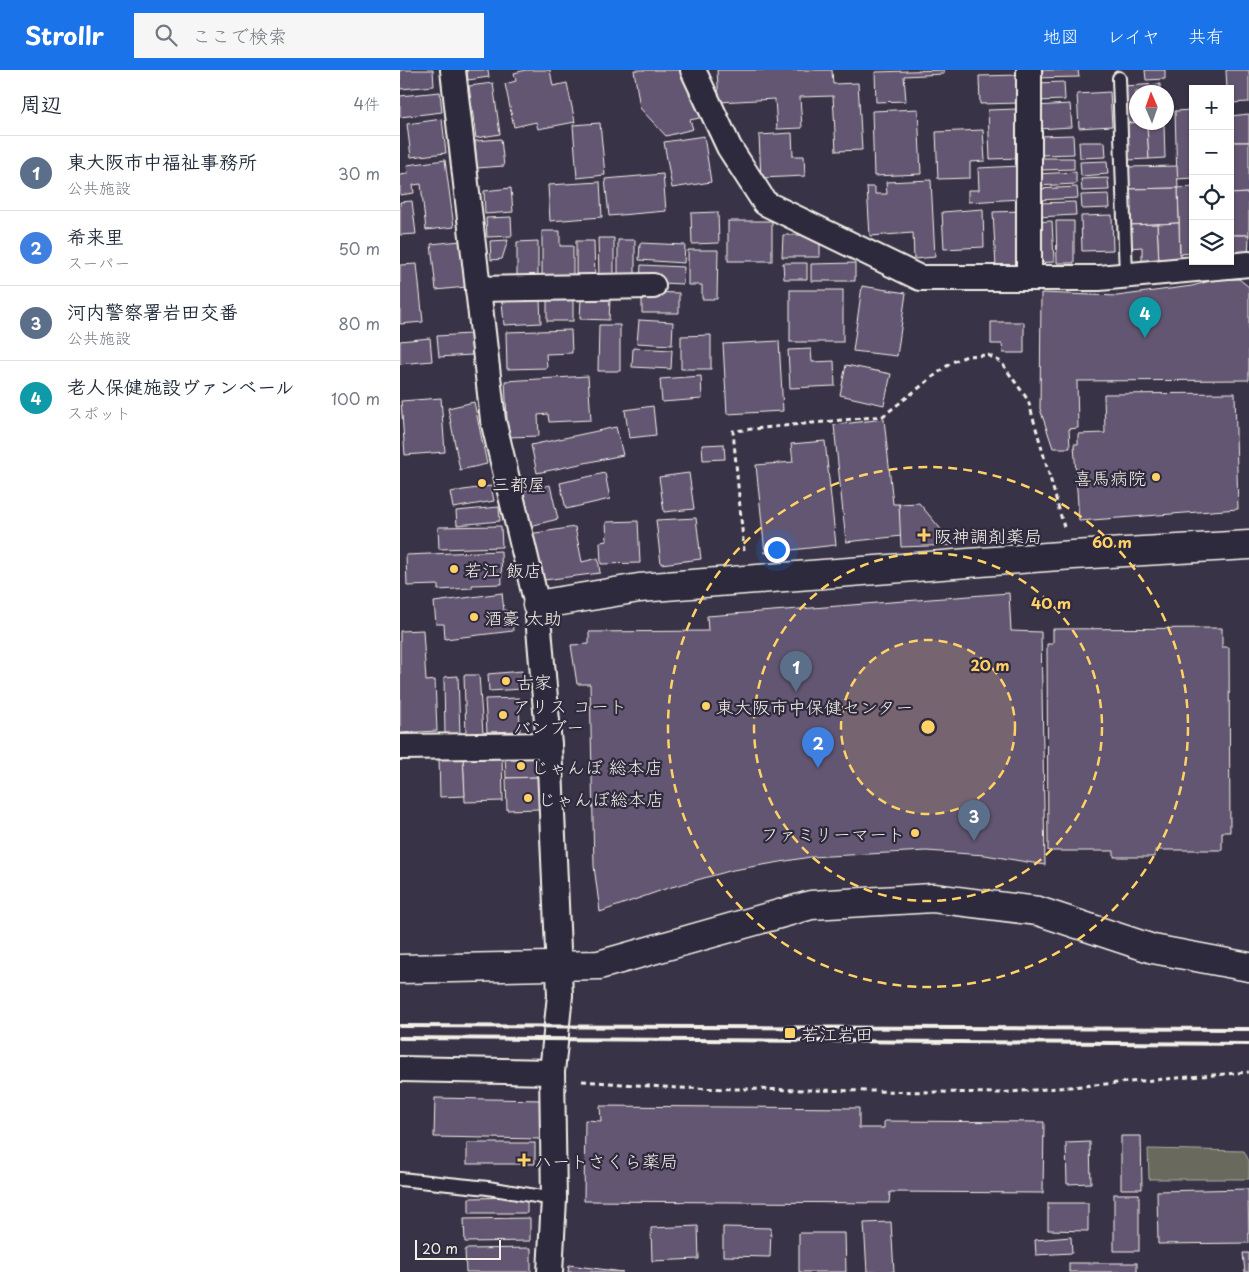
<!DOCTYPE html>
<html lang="ja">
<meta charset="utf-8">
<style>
body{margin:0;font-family:"Playpen Sans","Klee One",sans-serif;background:#f6f6f7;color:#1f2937}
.controls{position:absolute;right:15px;top:15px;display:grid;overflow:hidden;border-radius:0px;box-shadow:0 1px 4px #0004}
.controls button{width:45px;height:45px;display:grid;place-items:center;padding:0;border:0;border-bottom:1px solid #e0e1e3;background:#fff;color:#1f2937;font:25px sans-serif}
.compass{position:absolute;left:729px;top:15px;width:45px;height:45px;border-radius:50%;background:#fff;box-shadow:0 1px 4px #0004;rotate:358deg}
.scale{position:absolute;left:15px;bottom:12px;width:86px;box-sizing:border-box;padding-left:5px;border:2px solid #f4f1e8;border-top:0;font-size:14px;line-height:18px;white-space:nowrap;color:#f4f1e8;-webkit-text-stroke:4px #2f2a3d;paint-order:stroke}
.you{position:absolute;left:376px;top:479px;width:18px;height:18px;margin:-12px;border:4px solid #fff;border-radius:50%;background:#1a73e8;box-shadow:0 0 0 8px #1a73e833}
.badge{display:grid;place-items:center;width:32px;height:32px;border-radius:50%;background:#1a73e8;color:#fff;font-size:16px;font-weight:700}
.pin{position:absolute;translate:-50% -41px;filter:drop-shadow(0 1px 2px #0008)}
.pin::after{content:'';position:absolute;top:26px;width:18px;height:15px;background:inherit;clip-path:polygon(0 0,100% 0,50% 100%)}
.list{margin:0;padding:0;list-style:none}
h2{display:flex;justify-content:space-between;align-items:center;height:65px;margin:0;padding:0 20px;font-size:21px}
h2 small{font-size:16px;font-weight:400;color:#747a83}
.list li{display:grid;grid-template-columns:32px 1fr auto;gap:15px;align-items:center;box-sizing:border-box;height:75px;padding:0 20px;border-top:1px solid #e0e1e3}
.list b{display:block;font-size:19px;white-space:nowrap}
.list p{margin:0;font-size:16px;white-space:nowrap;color:#747a83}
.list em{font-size:16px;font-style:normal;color:#747a83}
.icon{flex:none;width:28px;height:28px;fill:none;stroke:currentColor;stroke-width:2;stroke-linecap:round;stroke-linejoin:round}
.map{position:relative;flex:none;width:849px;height:1202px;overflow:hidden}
header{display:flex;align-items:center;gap:30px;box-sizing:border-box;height:70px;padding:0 25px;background:#1a73e8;color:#fff}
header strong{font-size:24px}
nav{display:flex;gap:28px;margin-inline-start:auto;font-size:18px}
.search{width:350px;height:45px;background:#f6f6f7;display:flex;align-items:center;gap:12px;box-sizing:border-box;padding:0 18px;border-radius:0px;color:#747a83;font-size:19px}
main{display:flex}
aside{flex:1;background:#fff}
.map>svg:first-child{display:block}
.green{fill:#696b5d;stroke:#aeaea2}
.building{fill:#635672;stroke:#f4f1e8}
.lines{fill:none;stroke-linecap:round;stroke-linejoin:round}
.service-casing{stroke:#f4f1e8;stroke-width:16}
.minor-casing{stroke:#f4f1e8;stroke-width:28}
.tertiary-casing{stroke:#f4f1e8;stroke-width:31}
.path{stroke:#f4f1e8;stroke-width:3;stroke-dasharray:5 4;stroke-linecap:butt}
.service{stroke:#2f2a3d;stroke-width:12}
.minor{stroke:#2f2a3d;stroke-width:24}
.tertiary{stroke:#2f2a3d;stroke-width:28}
.rail{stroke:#f4f1e8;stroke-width:4}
.ring{fill:none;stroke:#ffd166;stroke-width:2.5;stroke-dasharray:9 6}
.poi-dot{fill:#ffd166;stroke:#2f2a3d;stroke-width:2}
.labels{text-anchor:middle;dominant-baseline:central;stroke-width:4.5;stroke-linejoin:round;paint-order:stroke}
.poi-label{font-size:18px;fill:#f4f1e8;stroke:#2f2a3d;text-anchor:start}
.centre{fill:#ffd166;stroke:#2f2a3d;stroke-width:2.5}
.ring-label{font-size:15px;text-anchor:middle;font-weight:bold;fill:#ffd166;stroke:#2f2a3d;stroke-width:4.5;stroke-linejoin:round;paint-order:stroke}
</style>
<header>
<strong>Strollr</strong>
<div class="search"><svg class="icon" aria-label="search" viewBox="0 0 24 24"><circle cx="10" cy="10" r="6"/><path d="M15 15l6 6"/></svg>ここで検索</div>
<nav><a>地図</a><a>レイヤ</a><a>共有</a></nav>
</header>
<main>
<aside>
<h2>周辺<small>4件</small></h2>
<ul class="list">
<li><span class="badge" style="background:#5c6f8a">1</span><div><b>東大阪市中福祉事務所</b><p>公共施設</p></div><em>30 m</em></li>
<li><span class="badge" style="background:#3f7fe0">2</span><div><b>希来里</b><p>スーパー</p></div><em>50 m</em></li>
<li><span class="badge" style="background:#5c6f8a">3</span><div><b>河内警察署岩田交番</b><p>公共施設</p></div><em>80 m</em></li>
<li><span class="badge" style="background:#0f9aa8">4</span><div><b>老人保健施設ヴァンベール</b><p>スポット</p></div><em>100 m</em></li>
</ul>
</aside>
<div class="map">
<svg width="849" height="1202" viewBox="0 0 849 1202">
<rect width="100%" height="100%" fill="#393348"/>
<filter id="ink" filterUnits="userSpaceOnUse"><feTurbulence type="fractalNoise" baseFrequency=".02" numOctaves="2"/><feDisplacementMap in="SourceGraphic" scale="10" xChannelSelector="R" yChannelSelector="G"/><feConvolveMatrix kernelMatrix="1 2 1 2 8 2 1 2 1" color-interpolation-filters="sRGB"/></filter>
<g filter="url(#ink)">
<path class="green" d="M748,1079L844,1081L849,1091V1109H749Z"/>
<g class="building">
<path d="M0,0H33L34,16L0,19Z"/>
<path d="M67,0H88L89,7L68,10Z"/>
<path d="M126,0H150L153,16L167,13L175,52L138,59L136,52L114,57L105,14L116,11L114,3Z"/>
<path d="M234,0H287L304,47L290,50L293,59L266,66L240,38Z"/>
<path d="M317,0H432L433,14L458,13L462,80L436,81L433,26L400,27L402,58L377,59L375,29L319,32Z"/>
<path d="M544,0V4L504,6L506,31L476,32L475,2Z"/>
<path d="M635,0H678L679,7L635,8Z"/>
<path d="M745,0H765V9L746,10Z"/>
<path d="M826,0H849V32L830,33V19H827Z"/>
<path d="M621,5V33L580,34L579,6Z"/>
<path d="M664,12L665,30L637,31L636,13Z"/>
<path d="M93,13L100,64L76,68L69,16Z"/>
<path d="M760,14V22H736V52L725,53L723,16Z"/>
<path d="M40,22L42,42L0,47V26Z"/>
<path d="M710,22L712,56L679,58L677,24Z"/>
<path d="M670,34L672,57L637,59L635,36Z"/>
<path d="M518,39L521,104L474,106L472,41Z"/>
<path d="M617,39L619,88L590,89L588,40Z"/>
<path d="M793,40V108L777,109L775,41Z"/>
<path d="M849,44V72H830V46Z"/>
<path d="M42,49L46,83L11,87L7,54Z"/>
<path d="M747,52L749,89L727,90L725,53Z"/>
<path d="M200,53L205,105L177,108L173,55Z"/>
<path d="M764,55L765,88L749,89L747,56Z"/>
<path d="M583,60L585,91L570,92V108L538,109L536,62Z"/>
<path d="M392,63L393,86H404L405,106L361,108L359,65Z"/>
<path d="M673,65L674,84L641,85L640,66Z"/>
<path d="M304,66L311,112L272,118L264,72Z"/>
<path d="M101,69L104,96L77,98L75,71Z"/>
<path d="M679,72H705L706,87L680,88Z"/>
<path d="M830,72H849V123L830,124Z"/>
<path d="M641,88H674V99L641,100Z"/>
<path d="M45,90L54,157L26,160L21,114L13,115L14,123L0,125V105L8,104L7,95Z"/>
<path d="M707,91L708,104L681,106L680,92Z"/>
<path d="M620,96L621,129L568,132V120H579L578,98Z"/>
<path d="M777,96L778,118L728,119L727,97Z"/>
<path d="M676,102V114L636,116L635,104Z"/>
<path d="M263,104L266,141L209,146L205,109Z"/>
<path d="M708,108L709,120L682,121L681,109Z"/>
<path d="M531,110L535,187L514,189L513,163L470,166L467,117H475V124H487L486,112Z"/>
<path d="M200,112L202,147L150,151L148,115Z"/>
<path d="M677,117L678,128L639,130L638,119Z"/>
<path d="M793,117V183L780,184L778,118Z"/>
<path d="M111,118L113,142L85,144L84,121Z"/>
<path d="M778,118L779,153L729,155L728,119Z"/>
<path d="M849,123V165H830V124Z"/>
<path d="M709,124L710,138L682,139L681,125Z"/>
<path d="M12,131L16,164L0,165V132Z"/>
<path d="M675,132L676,145L637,147L636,133Z"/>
<path d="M583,139L584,177L544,179L542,142Z"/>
<path d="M620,141L623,196L596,197L593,142Z"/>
<path d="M318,142L319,173L292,174L291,143Z"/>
<path d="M712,145L713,180L682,181L681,146Z"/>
<path d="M111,147L112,166L87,167L86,148Z"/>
<rect x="328" y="151" width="44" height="40"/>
<path d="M652,151L654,192L634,193L632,152Z"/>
<path d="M656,151H674V193H657Z"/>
<path d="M779,153L780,193H759L757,154Z"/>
<path d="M757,154L759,193L742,194V177L729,178V155Z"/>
<path d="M142,161H160V176H173V207L142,206Z"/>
<path d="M383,165H420V187H382Z"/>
<path d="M830,165H849L848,189H830Z"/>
<path d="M198,168H214V210H199Z"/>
<path d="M108,170L102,189L91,190L90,171Z"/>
<rect x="218" y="170" width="17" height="39"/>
<path d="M61,171L66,217L36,220L31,174Z"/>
<path d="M138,171V207H117V172Z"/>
<path d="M176,171H194L195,209H176Z"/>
<path d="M240,173L285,175L284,193L239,190Z"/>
<path d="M288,180H318L317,229H302V215H288Z"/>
<path d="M383,193H407V209H384Z"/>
<path d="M455,193V211H411V194Z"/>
<path d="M17,194L23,252L0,254V195Z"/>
<path d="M241,195L284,197L283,214L240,212Z"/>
<path d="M817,209H839L849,217V310L677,311L678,358L669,359L670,378H653L640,339L641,223L717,226L792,216Z"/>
<path d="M462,216L506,223L497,286L453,281Z"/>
<rect x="390" y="220" width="53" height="52"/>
<path d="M242,222L279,223V243H242Z"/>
<path d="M140,229L141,253L104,255L102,231Z"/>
<rect x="147" y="229" width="26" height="22"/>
<path d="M181,229H210L209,250L180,249Z"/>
<path d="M239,250L273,252L272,275L237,273Z"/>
<path d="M591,252H624V283H603L602,274H591Z"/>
<path d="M199,255H220V301H198Z"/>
<path d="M171,260L172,283L146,284L147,298L107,299L106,262Z"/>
<path d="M70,264L72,285L39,287L37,266Z"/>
<path d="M311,265V299H281V266Z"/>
<path d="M30,268L32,291L0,294V271Z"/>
<path d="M379,271L383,341L327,344L323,274Z"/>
<path d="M233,278L272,280L271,299L232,297Z"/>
<path d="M411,279L412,292L434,291L435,316L390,318L388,280Z"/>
<path d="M446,295L491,304L484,335L440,325Z"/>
<path d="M188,306L191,350L149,352L148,344L138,345L139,366L108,367L105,311Z"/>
<path d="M301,306L302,329L262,332L260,309Z"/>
<path d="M835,323L838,439L679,451L674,374H678V364L705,363L704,324Z"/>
<path d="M41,328L45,382L5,385L1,331Z"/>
<path d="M74,332L87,394L60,400L48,338Z"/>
<path d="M253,336L256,365L229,368L225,340Z"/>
<path d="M484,349L493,434H499L502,466L446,472L434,355Z"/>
<path d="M216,357L223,385L137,403L131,375Z"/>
<path d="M425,371L436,475L365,483L356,395L393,392L391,374Z"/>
<path d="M324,374L325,389L303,390L302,375Z"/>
<path d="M205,403L210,429L166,439L160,413Z"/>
<path d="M289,403L294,439L264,442L259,407Z"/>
<path d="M150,415L158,449L130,456L121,421Z"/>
<path d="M91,416L94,431L53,438L50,422Z"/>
<path d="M519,433L554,475L501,477L499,434Z"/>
<path d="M99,437L100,451L57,455L56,441Z"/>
<path d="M296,448L301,489L261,494L256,450Z"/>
<path d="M238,451L240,493L201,494L200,472L207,471L206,452Z"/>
<path d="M101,456L102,477L39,479L38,457Z"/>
<path d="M175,457L182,492L198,488L200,503L136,511L129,464Z"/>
<path d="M101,481L102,514L72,515V518L38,520V515L7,516L6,485Z"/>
<path d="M102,523L104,541L111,540L113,561L45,569L44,554H36L34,532Z"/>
<path d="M609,523L611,561L641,562L645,795L585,785L526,781L410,787L333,800L268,818L200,842L194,796L190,614H177L171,575L189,574V562L308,561L307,546Z"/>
<path d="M822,558V577H829L830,762H822V780H755V787H714V781H648L647,574H653V559Z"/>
<path d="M23,560L26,611L35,610L37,661L0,663V561Z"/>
<path d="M122,601L123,619L89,621L88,604Z"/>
<path d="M64,605H79L83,663L66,664Z"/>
<path d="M58,606L60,664L45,665L44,607Z"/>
<path d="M119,628L120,661L87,662L85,629Z"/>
<path d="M137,683L138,707L106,708L105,684Z"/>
<path d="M102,684L103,731L65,732L63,686Z"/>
<path d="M63,686L65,726L40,727L39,687Z"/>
<path d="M138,707L139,739L107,740L106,708Z"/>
<path d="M35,1028L142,1030L141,1069L34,1067Z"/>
<path d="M200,1036L459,1038V1058H484V1051L644,1052L643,1123L490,1122L489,1133L184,1131L185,1050L201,1051Z"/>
<path d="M721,1066H741L742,1119H721Z"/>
<path d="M690,1072L691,1113L667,1114L666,1073Z"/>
<rect x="67" y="1073" width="68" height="21"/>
<path d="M848,1119L849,1173L758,1174L757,1121Z"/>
<rect x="714" y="1124" width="25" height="57"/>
<path d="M127,1127V1143H69V1128Z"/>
<path d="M648,1133H688V1161L648,1160Z"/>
<path d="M130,1148V1171L65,1172L64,1149Z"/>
<path d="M491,1152L494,1202H467L464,1153Z"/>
<path d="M298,1156L299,1189L252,1191L251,1158Z"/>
<path d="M323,1157L371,1158L370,1187L323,1186Z"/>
<path d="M399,1163H445L446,1202H399Z"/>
<path d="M671,1167L672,1183L636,1185L635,1170Z"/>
<path d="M131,1178V1202H66L65,1179Z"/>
<path d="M843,1183H849V1202H845Z"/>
<rect x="669" y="1193" width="68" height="9"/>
<path d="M169,1195L223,1202H168Z"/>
</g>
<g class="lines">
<defs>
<g id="service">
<path d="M719,8L726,205"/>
<path d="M0,1109L88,1118L154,1129"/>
</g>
<g id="minor">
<path d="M53,0L93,350L137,535L149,675L160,925L152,1002L154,1129L150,1202"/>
<path d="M293,0L329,77L365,133L520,208H699L849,194"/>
<path d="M629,0V208"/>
<path d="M78,219L253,216"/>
<path d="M0,677L149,675"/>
<path d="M0,999L152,1002"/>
</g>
<g id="tertiary">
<path d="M137,535L239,518L673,485L849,475"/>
<path d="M0,899L199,895L411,835L533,828L638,841L753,879L849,897"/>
</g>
</defs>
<use href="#service" class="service-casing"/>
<use href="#minor" class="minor-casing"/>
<use href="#tertiary" class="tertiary-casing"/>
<g class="path">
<path d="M344,481L333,361L483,346L552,292L567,286L588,285L601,292L628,330L664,457"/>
<path d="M182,1011L277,1018L599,1023L849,1002"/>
</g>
<use href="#service" class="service"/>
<use href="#minor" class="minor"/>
<use href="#tertiary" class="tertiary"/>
<g class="rail">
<path d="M0,956L849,959"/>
<path d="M0,968L849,974"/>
</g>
</g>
</g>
<circle cx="528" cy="657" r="87" fill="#ffd166" fill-opacity=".12"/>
<g class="ring">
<circle cx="528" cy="657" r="87"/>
<circle cx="528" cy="657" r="174"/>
<circle cx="528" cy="657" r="260"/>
</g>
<g class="poi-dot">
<circle cx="756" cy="407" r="5"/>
<circle cx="82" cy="413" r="5"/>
<path d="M521.5 457.5h5v5h5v5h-5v5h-5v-5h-5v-5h5z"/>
<circle cx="54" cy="499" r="5"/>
<circle cx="74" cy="547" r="5"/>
<circle cx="106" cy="611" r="5"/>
<circle cx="306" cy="636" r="5"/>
<circle cx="103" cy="645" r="5"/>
<circle cx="121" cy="696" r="5"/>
<circle cx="128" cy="728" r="5"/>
<circle cx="515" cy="763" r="5"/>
<rect x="384" y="957" width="12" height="12" rx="2.5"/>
<path d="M121.5 1082.5h5v5h5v5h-5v5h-5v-5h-5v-5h5z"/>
</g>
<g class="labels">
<g class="poi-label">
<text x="746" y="407" text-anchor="end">喜馬病院</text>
<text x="92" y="413">三都屋</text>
<text x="534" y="465">阪神調剤薬局</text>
<text x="64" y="499">若江 飯店</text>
<text x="84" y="547">酒豪 太助</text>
<text x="116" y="611">古家</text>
<text x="113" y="635">アリス コート<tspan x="113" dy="21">バンブー</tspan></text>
<text x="316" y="636">東大阪市中保健センター</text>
<text x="131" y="696">じゃんぼ 総本店</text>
<text x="138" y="728">じゃんぼ総本店</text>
<text x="505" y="763" text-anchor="end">ファミリーマート</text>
<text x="401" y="963">若江岩田</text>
<text x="134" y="1090">ハートさくら薬局</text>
</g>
</g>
<circle cx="528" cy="657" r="8" class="centre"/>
<g class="ring-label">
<text x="712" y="478">60 m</text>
<text x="651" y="539">40 m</text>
<text x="590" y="601">20 m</text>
</g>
</svg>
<div class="controls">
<button>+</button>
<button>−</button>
<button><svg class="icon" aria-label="locate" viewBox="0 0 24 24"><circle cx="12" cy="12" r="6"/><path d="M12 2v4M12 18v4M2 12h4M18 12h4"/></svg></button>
<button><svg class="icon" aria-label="layers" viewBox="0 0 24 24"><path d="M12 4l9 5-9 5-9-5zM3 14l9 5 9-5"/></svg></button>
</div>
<svg class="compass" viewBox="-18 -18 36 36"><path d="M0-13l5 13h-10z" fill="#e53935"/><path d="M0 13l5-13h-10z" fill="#747a83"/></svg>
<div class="scale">20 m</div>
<div class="you"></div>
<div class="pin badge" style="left:396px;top:622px;background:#5c6f8a">1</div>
<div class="pin badge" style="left:418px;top:698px;background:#3f7fe0">2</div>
<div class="pin badge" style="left:574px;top:771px;background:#5c6f8a">3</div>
<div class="pin badge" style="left:745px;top:268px;background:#0f9aa8">4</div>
</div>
</main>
